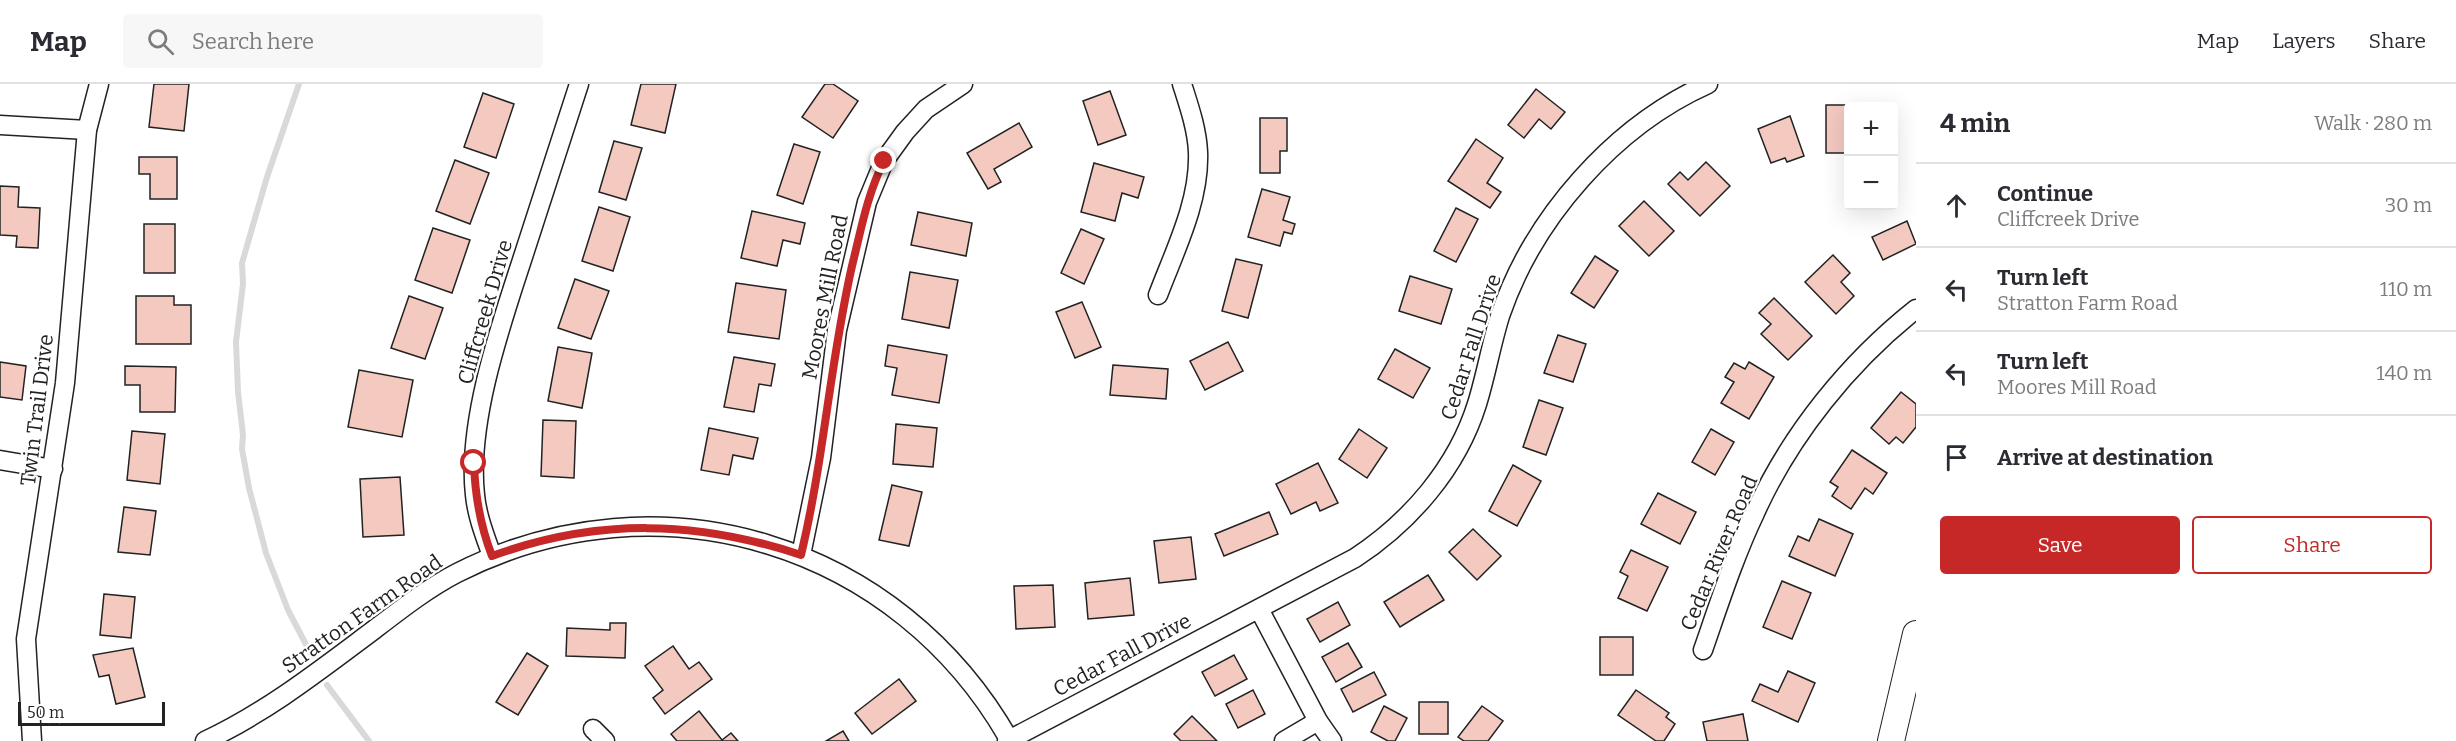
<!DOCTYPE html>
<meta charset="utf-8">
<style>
body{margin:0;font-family:Bitter,serif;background:#f7f7f7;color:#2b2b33}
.controls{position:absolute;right:18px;top:18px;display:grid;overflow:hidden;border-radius:6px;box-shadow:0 6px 24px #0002}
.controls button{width:54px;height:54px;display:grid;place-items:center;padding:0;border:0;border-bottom:2px solid #e1e1e2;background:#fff;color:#2b2b33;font:30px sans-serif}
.scale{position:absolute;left:18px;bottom:15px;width:147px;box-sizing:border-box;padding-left:6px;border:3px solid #222;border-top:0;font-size:16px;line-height:21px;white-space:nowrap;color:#222;-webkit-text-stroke:4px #fff;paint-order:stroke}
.stop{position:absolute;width:18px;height:18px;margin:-14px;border:4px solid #c62828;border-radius:50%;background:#fff}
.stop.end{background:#c62828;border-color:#fff;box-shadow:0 2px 6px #0008}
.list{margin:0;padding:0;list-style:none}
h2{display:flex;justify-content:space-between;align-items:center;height:78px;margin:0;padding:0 24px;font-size:26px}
h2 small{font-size:20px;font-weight:400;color:#7c7c81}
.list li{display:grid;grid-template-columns:39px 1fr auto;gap:18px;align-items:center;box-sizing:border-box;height:84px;padding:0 24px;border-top:2px solid #e1e1e2}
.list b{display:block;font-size:22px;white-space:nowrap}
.list p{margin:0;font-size:20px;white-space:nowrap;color:#7c7c81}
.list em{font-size:20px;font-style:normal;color:#7c7c81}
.actions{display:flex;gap:12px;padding:18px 24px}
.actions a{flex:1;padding:14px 0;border:2px solid #c62828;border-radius:6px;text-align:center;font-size:21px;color:#c62828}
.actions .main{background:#c62828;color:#fff}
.icon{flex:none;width:33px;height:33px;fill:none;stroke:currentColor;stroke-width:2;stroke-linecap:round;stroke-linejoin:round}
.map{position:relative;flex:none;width:1916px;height:657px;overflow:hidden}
header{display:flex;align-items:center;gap:36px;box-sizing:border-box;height:84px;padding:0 30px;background:#fff;border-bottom:2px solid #e1e1e2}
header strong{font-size:28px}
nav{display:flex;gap:33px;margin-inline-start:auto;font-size:21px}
.search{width:420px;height:54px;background:#f7f7f7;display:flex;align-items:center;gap:15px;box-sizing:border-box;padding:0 21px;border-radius:6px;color:#7c7c81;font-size:22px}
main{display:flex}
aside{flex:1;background:#fff}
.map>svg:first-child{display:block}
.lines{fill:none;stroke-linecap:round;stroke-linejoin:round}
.stream{stroke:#d9d9d9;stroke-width:6}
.building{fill:#f3c9c0;stroke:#222;stroke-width:1.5}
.street-casing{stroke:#222;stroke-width:21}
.secondary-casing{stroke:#222;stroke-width:28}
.street{stroke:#fff;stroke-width:18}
.secondary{stroke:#fff;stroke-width:26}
.route{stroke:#c62828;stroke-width:8}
.labels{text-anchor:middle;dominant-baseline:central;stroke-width:4.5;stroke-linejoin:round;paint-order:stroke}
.street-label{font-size:21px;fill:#222;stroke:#fff}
</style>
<header>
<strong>Map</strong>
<div class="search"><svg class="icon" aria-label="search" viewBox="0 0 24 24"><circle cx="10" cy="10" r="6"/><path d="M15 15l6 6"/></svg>Search here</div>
<nav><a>Map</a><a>Layers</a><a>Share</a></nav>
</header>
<main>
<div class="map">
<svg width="1916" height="657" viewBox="0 0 1916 657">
<rect width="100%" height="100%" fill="#fff"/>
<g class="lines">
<g class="stream">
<path d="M299,0L267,93L242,179L243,200L236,258L238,308L243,351L242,365L249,404L266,469L288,526L312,572"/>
<path d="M327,601L369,657"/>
</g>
</g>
<g class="building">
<path d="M154,0H189L184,47L149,43Z"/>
<path d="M641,0H676L665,49L631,41Z"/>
<path d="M825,0H833L858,17L833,54L802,33Z"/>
<path d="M1536,5L1565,28L1551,45L1539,35L1524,54L1508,41Z"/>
<path d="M1110,7L1126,51L1098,61L1083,17Z"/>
<path d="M483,9L514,20L496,74L464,63Z"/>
<path d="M1826,21H1846L1848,69H1826Z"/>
<path d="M1790,32L1804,72L1787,78L1785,74L1771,79L1758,45Z"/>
<path d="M1260,34H1287V67H1280V89H1260Z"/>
<path d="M1019,39L1032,63L994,85L1001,98L988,105L967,69Z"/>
<path d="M1476,55L1503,74L1487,99L1501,108L1490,124L1448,97Z"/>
<path d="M614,57L642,64L626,116L599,108Z"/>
<path d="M794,60L820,68L803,120L777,111Z"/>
<path d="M139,73H177V115H150V90H139Z"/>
<path d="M455,76L489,89L470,140L436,127Z"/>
<path d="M1706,78L1730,102L1700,132L1668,100L1680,88L1688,96Z"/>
<path d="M1094,79L1144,93L1138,114L1122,109L1115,137L1081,128Z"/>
<path d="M0,102L19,103L18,123L40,124L38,164L16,163L17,152L0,151Z"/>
<path d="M1262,105L1290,113L1283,136L1295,140L1292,150L1284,148L1280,162L1248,153Z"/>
<path d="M1644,117L1674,147L1649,172L1619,142Z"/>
<path d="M599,123L630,133L613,187L582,177Z"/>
<path d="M1456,124L1478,135L1456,178L1434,167Z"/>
<path d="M752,127L805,139L800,160L783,156L777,182L741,174Z"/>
<path d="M918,128L972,139L966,172L911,161Z"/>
<path d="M1907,137L1916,160L1883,176L1872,153Z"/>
<rect x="144" y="140" width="31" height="49"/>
<path d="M433,144L470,156L452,209L415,196Z"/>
<path d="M1081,145L1104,155L1084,200L1061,189Z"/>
<path d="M1833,171L1850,189L1841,198L1854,212L1836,230L1805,198Z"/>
<path d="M1595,172L1618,187L1594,224L1571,209Z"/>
<path d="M1236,175L1262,181L1248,234L1222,227Z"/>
<path d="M910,188L958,196L949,244L902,235Z"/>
<path d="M1410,192L1452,205L1441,240L1399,227Z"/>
<path d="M575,195L609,207L591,255L558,244Z"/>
<path d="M736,199L786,206L779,255L728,248Z"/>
<path d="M136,212H174V221H191V260H136Z"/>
<path d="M409,212L443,224L425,275L391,264Z"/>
<path d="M1774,214L1812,252L1788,276L1761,250L1771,240L1759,229Z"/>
<path d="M1082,218L1101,263L1075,274L1056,228Z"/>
<path d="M1558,251L1586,260L1573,298L1544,289Z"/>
<path d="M1228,258L1243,287L1205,306L1190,277Z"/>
<path d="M888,261L947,271L939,319L892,311L897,284L885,282Z"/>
<path d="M558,263L592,269L582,324L548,317Z"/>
<path d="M1395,265L1430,284L1413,314L1378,295Z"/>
<path d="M734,273L775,280L771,302L759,300L754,328L724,323Z"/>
<path d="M0,278L26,282L22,316L0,313Z"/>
<path d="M1749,278L1774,293L1749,335L1721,319L1734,298L1725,293L1734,279L1745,285Z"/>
<path d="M1113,281L1168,285L1166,315L1110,311Z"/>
<path d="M125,282L176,283L175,328H140V301H125Z"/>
<path d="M359,286L413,296L402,353L348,343Z"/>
<path d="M1901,308L1916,320V343L1903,359L1896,353L1889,360L1871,344Z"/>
<path d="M1539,316L1563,324L1546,371L1523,363Z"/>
<path d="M543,336L576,337L574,394L541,392Z"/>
<path d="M896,340L937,344L933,383L893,380Z"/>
<path d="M709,344L758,354L753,375L733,371L729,391L701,386Z"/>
<path d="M1359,345L1387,364L1367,394L1339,375Z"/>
<path d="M1711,345L1734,358L1715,391L1692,378Z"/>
<path d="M132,347L165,350L160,400L127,396Z"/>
<path d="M1852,366L1887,389L1873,410L1865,404L1851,425L1832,412L1838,403L1830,398Z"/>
<path d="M1318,379L1338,419L1320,427L1316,418L1291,430L1276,400Z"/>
<path d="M1513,381L1541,397L1517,442L1489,427Z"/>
<path d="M400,393L404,451L363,453L360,395Z"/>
<path d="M892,401L922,408L909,462L879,456Z"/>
<path d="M1658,409L1696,428L1680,460L1641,440Z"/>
<path d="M124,423L156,427L150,471L118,468Z"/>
<path d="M1269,428L1278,450L1224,472L1215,450Z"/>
<path d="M1819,435L1853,450L1835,492L1789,472L1798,452L1809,457Z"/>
<path d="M1473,445L1501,472L1477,496L1449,468Z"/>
<path d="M1191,453L1196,495L1159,499L1154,457Z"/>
<path d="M1631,466L1668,483L1647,527L1618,514L1628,492L1620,488Z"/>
<path d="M1428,491L1444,516L1400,543L1384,518Z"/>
<path d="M1130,494L1134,531L1088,535L1085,499Z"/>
<path d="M1782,497L1811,509L1792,555L1763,543Z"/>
<path d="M1053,501L1055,543L1016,545L1014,502Z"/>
<path d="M104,510L135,513L131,554L100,551Z"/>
<path d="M1338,518L1350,541L1320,558L1307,535Z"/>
<path d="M610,539H626L625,574L566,572L567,544L610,546Z"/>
<rect x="1600" y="553" width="33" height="38"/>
<path d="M1348,559L1362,583L1336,598L1322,573Z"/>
<path d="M673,562L689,585L699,578L712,595L665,630L653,614L663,606L645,582Z"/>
<path d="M133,564L145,613L116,620L109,591L99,593L93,571Z"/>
<path d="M527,569L548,582L518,631L496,618Z"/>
<path d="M1234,571L1247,595L1215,612L1202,588Z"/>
<path d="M1788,587L1815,599L1798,638L1752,617L1760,600L1778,608Z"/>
<path d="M1374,588L1386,611L1353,628L1341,605Z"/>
<path d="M899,595L916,617L872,650L855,629Z"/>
<path d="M1253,606L1265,630L1238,644L1226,620Z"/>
<path d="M1636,606L1669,629L1666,633L1675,640L1664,657H1656L1618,631Z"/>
<rect x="1419" y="618" width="29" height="32"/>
<path d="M1384,622L1407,634L1395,657H1388L1371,648Z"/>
<path d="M1482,622L1503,637L1488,657H1464L1458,653Z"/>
<path d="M699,627L722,656L731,649L738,657H677L671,650Z"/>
<path d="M1743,630L1748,657H1707L1703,638Z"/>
<path d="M1192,632L1217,657H1181L1174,650Z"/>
<path d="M843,647L849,657H826Z"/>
</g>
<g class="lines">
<defs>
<g id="street">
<path d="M0,41L87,46"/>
<path d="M1158,211C1175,166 1200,117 1198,68C1197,45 1189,22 1182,0"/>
<path d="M0,376L53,385"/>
<path d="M801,471L821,374L837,246L867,118L884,77L905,48L926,25L963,0"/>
<path d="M492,472C485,452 477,432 475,411C467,340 499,246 521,179C540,119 560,60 579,0"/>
<path d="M1259,525L1318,637L1332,657"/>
<path d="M1703,566C1719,520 1734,473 1755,429C1790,351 1849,278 1916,225"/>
<path d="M593,645L605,657"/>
<path d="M32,657L26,555L65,299L87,46L99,0"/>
<path d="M205,657C267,628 320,586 375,545C401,525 428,504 457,489C660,386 899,460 1010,657"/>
<path d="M1007,657L1355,474C1410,438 1457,384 1477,320C1486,291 1491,261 1500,232C1533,134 1614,42 1708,0"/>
<path d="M1284,657L1318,637"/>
</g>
<path id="secondary" d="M1891,657L1916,550"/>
</defs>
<use href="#street" class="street-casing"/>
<use href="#secondary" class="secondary-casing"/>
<use href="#street" class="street"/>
<use href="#secondary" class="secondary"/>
</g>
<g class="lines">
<path class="route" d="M474,379C475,412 480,441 492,472C597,434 696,436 801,471C824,375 830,278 852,182C861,146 867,111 884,77"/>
</g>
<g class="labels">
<g class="street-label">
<text transform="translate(825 213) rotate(-79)">Moores Mill Road</text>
<text transform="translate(485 228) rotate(-74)">Cliffcreek Drive</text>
<text transform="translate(1471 263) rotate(-72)">Cedar Fall Drive</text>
<text transform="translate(37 326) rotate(-83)">Twin Trail Drive</text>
<text transform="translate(1719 469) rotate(-67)">Cedar River Road</text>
<text transform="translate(362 530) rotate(-35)">Stratton Farm Road</text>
<text transform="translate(1122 571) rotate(-28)">Cedar Fall Drive</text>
</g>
</g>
</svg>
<div class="controls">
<button>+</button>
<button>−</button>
</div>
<div class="scale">50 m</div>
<div class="stop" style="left:474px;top:379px"></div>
<div class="stop end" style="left:884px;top:77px"></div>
</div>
<aside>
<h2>4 min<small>Walk · 280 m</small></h2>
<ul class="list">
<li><svg class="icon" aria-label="ahead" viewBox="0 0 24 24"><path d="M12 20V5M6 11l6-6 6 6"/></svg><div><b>Continue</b><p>Cliffcreek Drive</p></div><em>30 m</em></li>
<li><svg class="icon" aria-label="left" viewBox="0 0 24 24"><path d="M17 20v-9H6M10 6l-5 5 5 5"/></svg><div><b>Turn left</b><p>Stratton Farm Road</p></div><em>110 m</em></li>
<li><svg class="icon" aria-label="left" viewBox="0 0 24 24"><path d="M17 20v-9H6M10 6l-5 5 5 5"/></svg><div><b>Turn left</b><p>Moores Mill Road</p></div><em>140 m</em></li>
<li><svg class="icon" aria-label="arrive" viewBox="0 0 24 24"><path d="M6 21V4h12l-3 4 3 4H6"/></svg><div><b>Arrive at destination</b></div></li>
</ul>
<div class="actions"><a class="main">Save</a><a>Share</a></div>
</aside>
</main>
